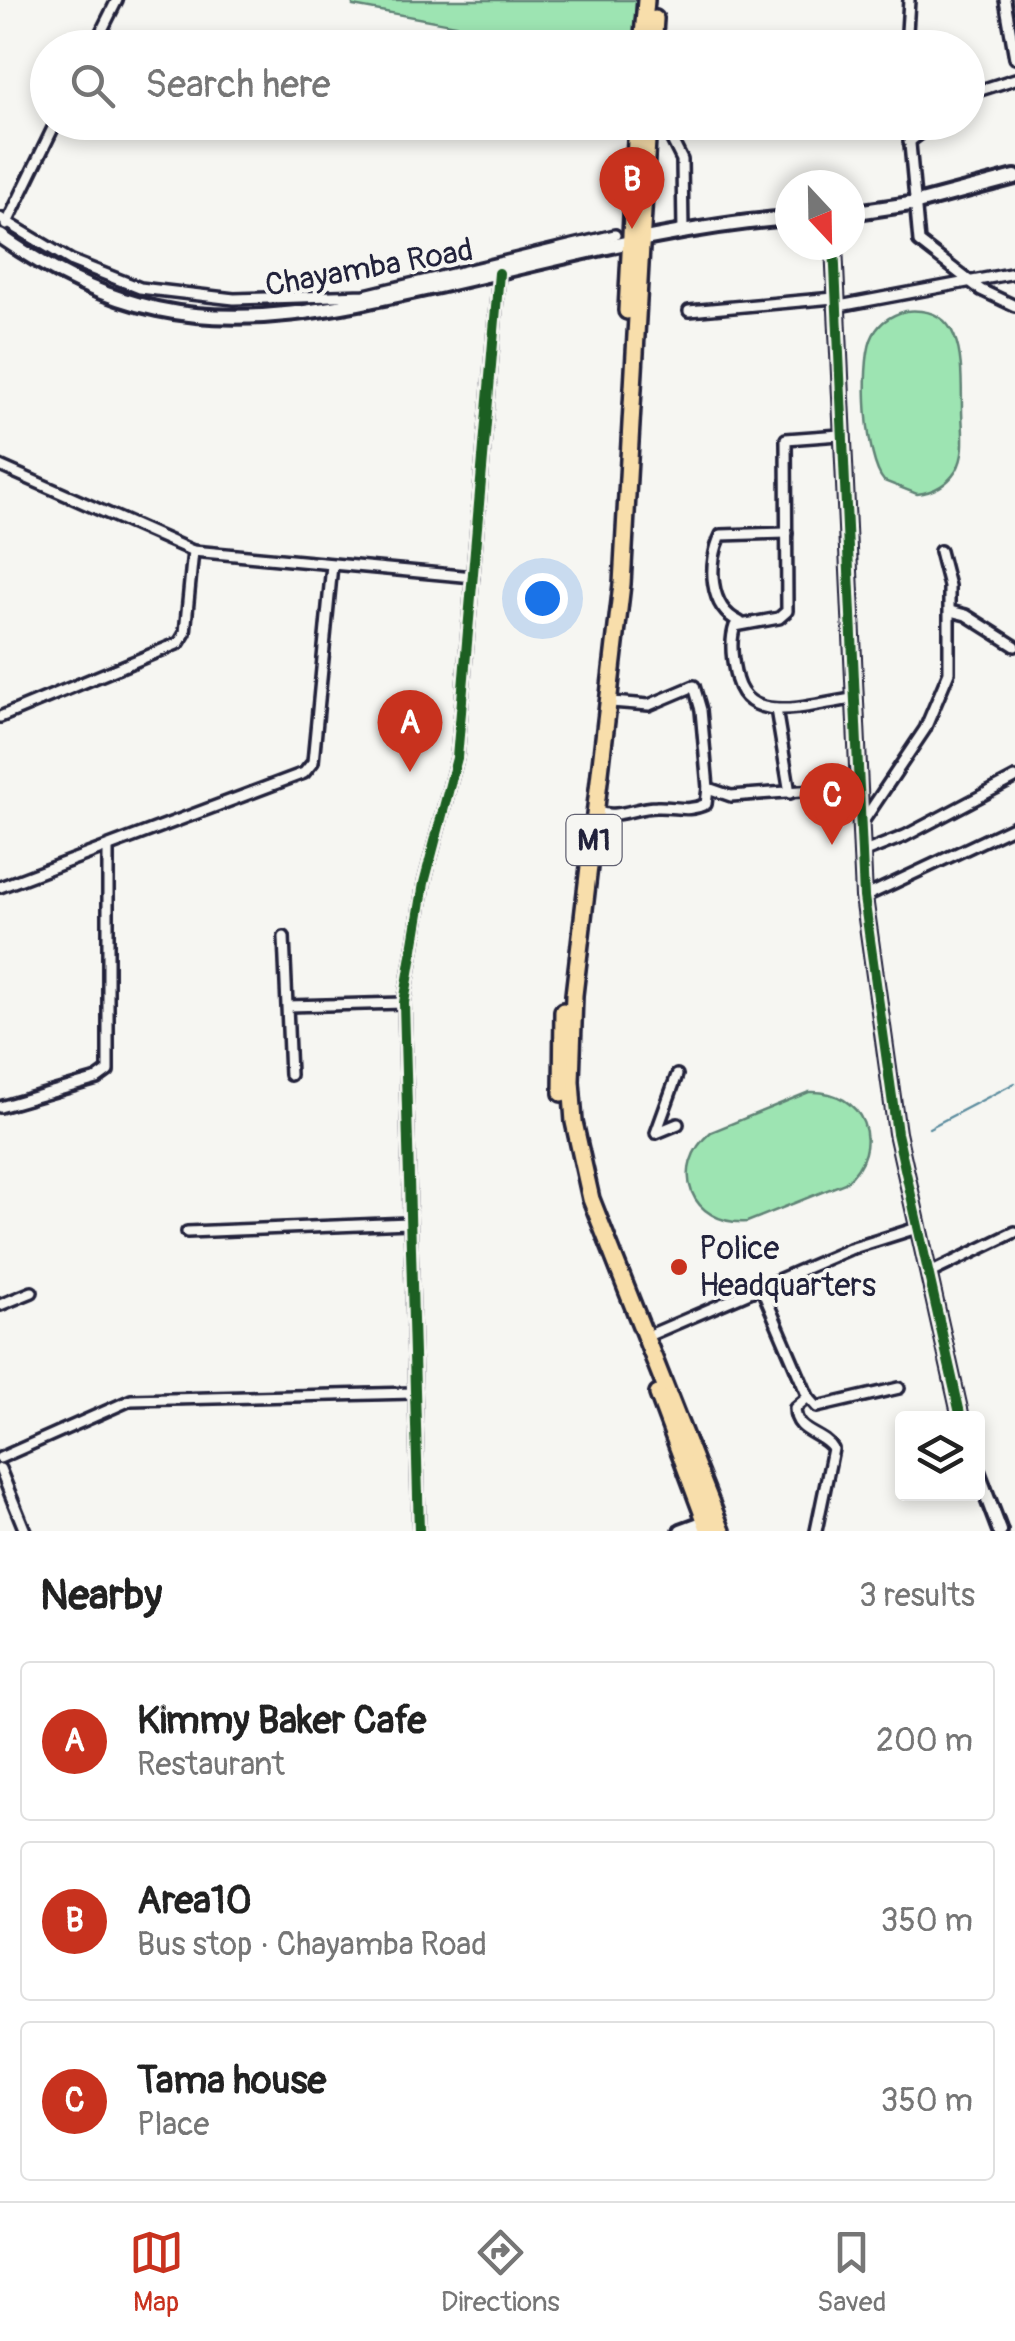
<!DOCTYPE html>
<meta charset="utf-8">
<style>
body{margin:0;font-family:Pangolin,sans-serif;background:#f2f2f2;color:#222}
.controls{position:absolute;right:30px;bottom:30px;display:grid;overflow:hidden;border-radius:10px;box-shadow:0 5px 15px #0003}
.controls button{width:90px;height:90px;display:grid;place-items:center;padding:0;border:0;border-bottom:2px solid #e0e0e0;background:#fff;color:#222;font:50px sans-serif}
.compass{position:absolute;left:775px;top:170px;width:90px;height:90px;border-radius:50%;background:#fff;box-shadow:0 5px 15px #0003;rotate:158deg}
.you{position:absolute;left:542px;top:598px;width:35px;height:35px;margin:-25px;border:8px solid #fff;border-radius:50%;background:#1a73e8;box-shadow:0 0 0 15px #1a73e833}
.badge{display:grid;place-items:center;width:65px;height:65px;border-radius:50%;background:#c8321e;color:#fff;font-size:32px;font-weight:700}
.pin{position:absolute;translate:-50% -82px;filter:drop-shadow(0 2px 5px #0008)}
.pin::after{content:'';position:absolute;top:52px;width:35px;height:30px;background:inherit;clip-path:polygon(0 0,100% 0,50% 100%)}
.list{margin:0;padding:0;list-style:none}
h2{display:flex;justify-content:space-between;align-items:center;height:130px;margin:0;padding:0 40px;font-size:42px}
h2 small{font-size:32px;font-weight:400;color:#767676}
.list li{display:grid;grid-template-columns:65px 1fr auto;gap:30px;align-items:center;box-sizing:border-box;height:160px;margin:0 20px 20px;padding:0 20px;border:2px solid #e0e0e0;border-radius:10px}
.list b{display:block;font-size:38px;white-space:nowrap}
.list p{margin:0;font-size:32px;white-space:nowrap;color:#767676}
.list em{font-size:32px;font-style:normal;color:#767676}
.icon{flex:none;width:55px;height:55px;fill:none;stroke:currentColor;stroke-width:2;stroke-linecap:round;stroke-linejoin:round}
.map{position:relative;flex:none;width:1015px;height:1531px;overflow:hidden}
.search{position:absolute;background:#fff;box-shadow:0 5px 15px #0003;left:30px;right:30px;top:30px;height:110px;display:flex;align-items:center;gap:25px;box-sizing:border-box;padding:0 35px;border-radius:55px;color:#767676;font-size:38px}
.sheet{height:670px;background:#fff}
nav{display:flex;justify-content:space-around;align-items:center;box-sizing:border-box;height:140px;border-top:2px solid #e0e0e0;background:#fff;font-size:28px;color:#767676}
nav a{display:grid;justify-items:center;gap:5px}
nav .on{color:#c8321e}
.map>svg:first-child{display:block}
.green{fill:#9de4b2;stroke:#608376;stroke-width:2.5}
.lines{fill:none;stroke-linecap:round;stroke-linejoin:round}
.stream{stroke:#5d8d9f;stroke-width:2.5}
.street-casing{stroke:#22223b;stroke-width:16}
.secondary-casing{stroke:#22223b;stroke-width:20}
.highway-casing{stroke:#22223b;stroke-width:22}
.street{stroke:#f6f6f2;stroke-width:9}
.secondary{stroke:#f6f6f2;stroke-width:12}
.highway{stroke:#f8deab;stroke-width:15}
.cycleway-casing{stroke:#f6f6f2;stroke-width:16}
.cycleway{stroke:#1b5e20;stroke-width:10}
.poi-dot{fill:#c8321e;stroke:#f6f6f2;stroke-width:4}
.labels{text-anchor:middle;dominant-baseline:central;stroke-width:8;stroke-linejoin:round;paint-order:stroke}
.shield{fill:#f6f6f2;stroke:#626272;stroke-width:2.5}
.shield-label{font-size:30px;font-weight:bold;fill:#22223b}
.street-label{font-size:32px;fill:#22223b;stroke:#f6f6f2}
.poi-label{font-size:32px;fill:#22223b;stroke:#f6f6f2;text-anchor:start}
</style>
<div class="map">
<svg width="1015" height="1531" viewBox="0 0 1015 1531">
<rect width="100%" height="100%" fill="#f6f6f2"/>
<filter id="ink" filterUnits="userSpaceOnUse"><feTurbulence type="fractalNoise" baseFrequency=".01" numOctaves="2"/><feDisplacementMap in="SourceGraphic" scale="20" xChannelSelector="R" yChannelSelector="G"/><feConvolveMatrix kernelMatrix="1 2 1 2 8 2 1 2 1" color-interpolation-filters="sRGB"/></filter>
<g filter="url(#ink)">
<g class="green">
<path d="M353,0H644L640,48L522,47L516,36L353,6Z"/>
<path d="M906,311C967,305 961,367 962,409C962,429 967,453 956,471C947,485 933,492 917,494L884,481C865,459 861,368 871,340C877,324 890,315 906,311Z"/>
<path d="M809,1092C864,1089 887,1147 845,1183L747,1222C691,1226 668,1168 711,1132Z"/>
</g>
<g class="lines">
<path class="stream" d="M929,1128L1015,1083"/>
<defs>
<g id="street">
<path d="M1005,0L1015,58"/>
<path d="M93,48L117,0"/>
<path d="M906,48L909,0"/>
<path d="M968,94L1015,79"/>
<path d="M663,122L682,160L683,233"/>
<path d="M908,122L919,242L981,290L1015,306"/>
<path d="M909,142L936,122"/>
<path d="M0,218L72,261L140,288L234,299L365,295L615,235"/>
<path d="M6,225L56,122"/>
<path d="M834,307L1015,273"/>
<path d="M689,311L834,298"/>
<path d="M840,435L786,439L787,611L779,618L735,626C730,640 732,658 735,672C744,730 811,704 853,699"/>
<path d="M0,466L193,551L473,577"/>
<path d="M950,611L966,615L1015,646"/>
<path d="M740,622C708,608 708,562 721,535L787,533"/>
<path d="M611,702L649,705L694,686L701,710L708,788L731,796L857,787"/>
<path d="M776,709L790,793"/>
<path d="M0,717L179,643L185,633L193,551"/>
<path d="M598,812C620,819 635,807 656,807C676,806 687,813 706,804L708,788"/>
<path d="M862,823L925,729L949,672V586L940,551"/>
<path d="M862,853L905,836L1015,778"/>
<path d="M0,887L304,773L313,762L332,565"/>
<path d="M864,897L1015,826"/>
<path d="M284,937L290,1075"/>
<path d="M288,1006L404,1003"/>
<path d="M677,1075L656,1133L678,1124"/>
<path d="M0,1107L97,1079L108,1071V848"/>
<path d="M187,1232L409,1223"/>
<path d="M928,1274L1015,1232"/>
<path d="M761,1287L808,1397L817,1407L899,1388"/>
<path d="M0,1305L32,1292"/>
<path d="M645,1337L850,1249L917,1228"/>
<path d="M808,1397L795,1408C795,1434 823,1432 833,1449L816,1531"/>
<path d="M0,1458L131,1400L413,1393"/>
<path d="M0,1469L25,1531"/>
<path d="M419,1531L404,1003L424,883L457,758L499,273"/>
</g>
<g id="secondary">
<path d="M850,213L917,203L1015,177"/>
<path d="M0,236C47,269 100,297 157,309C250,329 343,307 434,287C551,261 670,227 790,218"/>
<path d="M834,245L864,897L897,1133L961,1418"/>
<path d="M978,1473L1000,1531"/>
<path d="M681,1531L711,1520"/>
</g>
<g id="highway">
<path d="M642,48L646,0"/>
<path d="M653,48L655,19"/>
<path d="M648,122L622,584L574,995L571,1081L574,1122L591,1199L722,1531"/>
<path d="M627,311L637,122"/>
<path d="M562,1093L563,1011"/>
<path d="M658,1394L709,1531"/>
</g>
</defs>
<use href="#street" class="street-casing"/>
<use href="#secondary" class="secondary-casing"/>
<use href="#highway" class="highway-casing"/>
<use href="#street" class="street"/>
<use href="#secondary" class="secondary"/>
<use href="#highway" class="highway"/>
<defs>
<g id="cycleway">
<path d="M834,245L864,897L897,1133L961,1418"/>
<path d="M419,1531L404,1003L424,883L457,758L499,273"/>
</g>
</defs>
<use href="#cycleway" class="cycleway-casing"/>
<use href="#cycleway" class="cycleway"/>
</g>
</g>
<circle class="poi-dot" cx="679" cy="1267" r="10"/>
<g class="labels">
<rect class="shield" x="566.5" y="815" width="55" height="50" rx="8"/>
<g class="shield-label">
<text x="594" y="840">M1</text>
</g>
<g class="street-label">
<text transform="translate(369 268) rotate(-10)">Chayamba Road</text>
</g>
<g class="poi-label">
<text x="699" y="1249">Police<tspan x="699" dy="37">Headquarters</tspan></text>
</g>
</g>
</svg>
<div class="controls">
<button><svg class="icon" aria-label="layers" viewBox="0 0 24 24"><path d="M12 4l9 5-9 5-9-5zM3 14l9 5 9-5"/></svg></button>
</div>
<svg class="compass" viewBox="-18 -18 36 36"><path d="M0-13l5 13h-10z" fill="#e53935"/><path d="M0 13l5-13h-10z" fill="#767676"/></svg>
<div class="you"></div>
<div class="pin badge" style="left:410px;top:772px">A</div>
<div class="pin badge" style="left:632px;top:229px">B</div>
<div class="pin badge" style="left:832px;top:845px">C</div>
<div class="search"><svg class="icon" aria-label="search" viewBox="0 0 24 24"><circle cx="10" cy="10" r="6"/><path d="M15 15l6 6"/></svg>Search here</div>
</div>
<section class="sheet">
<h2>Nearby<small>3 results</small></h2>
<ul class="list">
<li><span class="badge">A</span><div><b>Kimmy Baker Cafe</b><p>Restaurant</p></div><em>200 m</em></li>
<li><span class="badge">B</span><div><b>Area10</b><p>Bus stop · Chayamba Road</p></div><em>350 m</em></li>
<li><span class="badge">C</span><div><b>Tama house</b><p>Place</p></div><em>350 m</em></li>
</ul>
</section>
<nav>
<a class="on"><svg class="icon" aria-label="map" viewBox="0 0 24 24"><path d="M3 6l6-2 6 2 6-2v14l-6 2-6-2-6 2zM9 4v14M15 6v14"/></svg>Map</a>
<a><svg class="icon" aria-label="directions" viewBox="0 0 24 24"><path d="M12 3l9 9-9 9-9-9zM9 14v-3h6M13 9l2 2-2 2"/></svg>Directions</a>
<a><svg class="icon" aria-label="saved" viewBox="0 0 24 24"><path d="M7 4h10v16l-5-4-5 4z"/></svg>Saved</a>
</nav>
